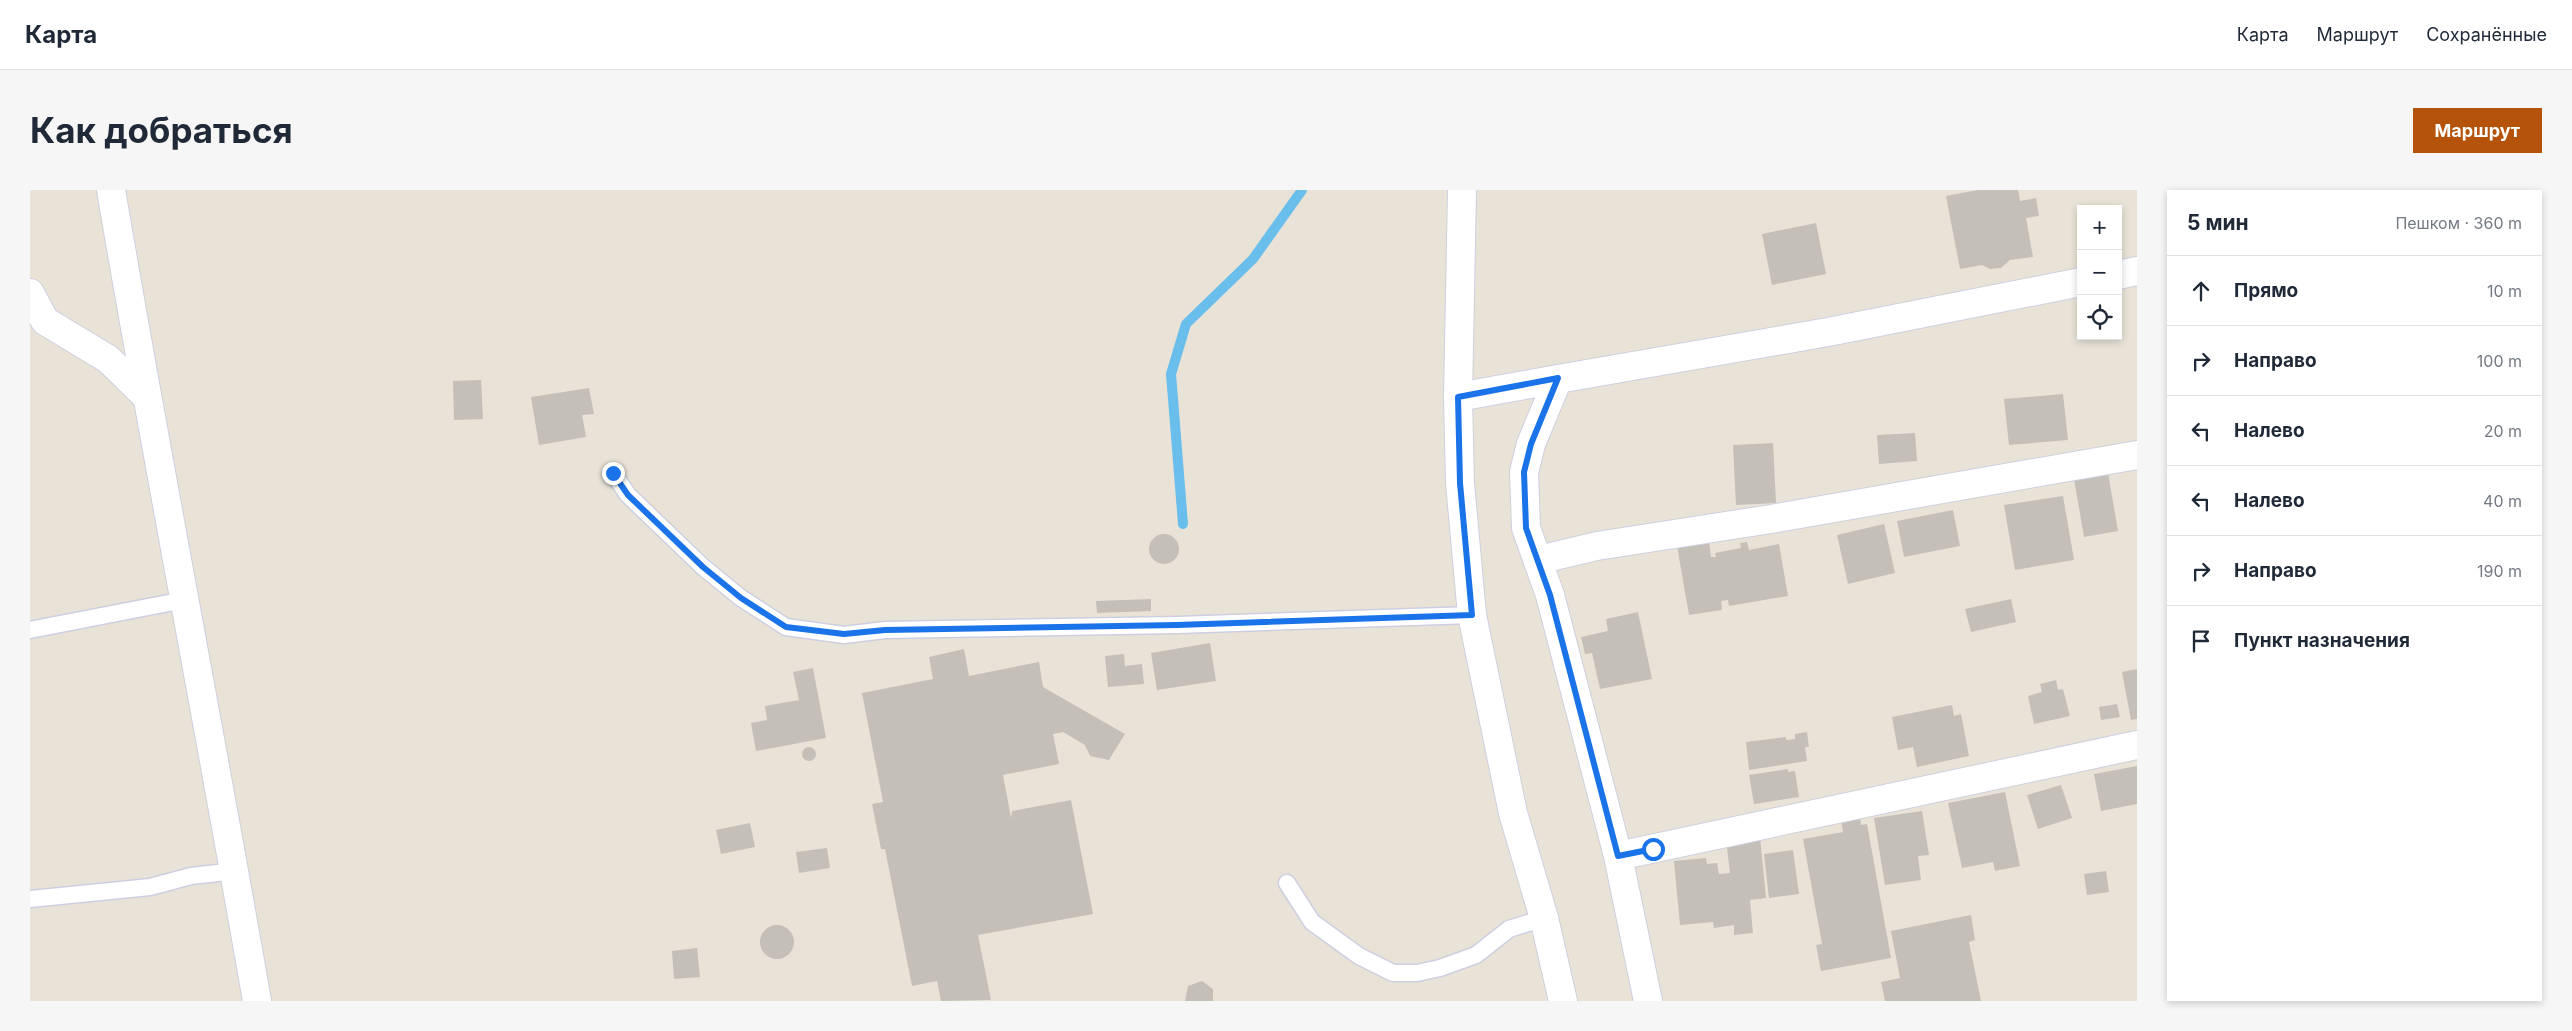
<!DOCTYPE html>
<html lang="ru">
<meta charset="utf-8">
<style>
body{margin:0;font-family:Inter,sans-serif;background:#f6f6f7;color:#1f2937}
.controls{position:absolute;right:15px;top:15px;display:grid;overflow:hidden;border-radius:0px;box-shadow:0 2px 8px #0003}
.controls button{width:45px;height:45px;display:grid;place-items:center;padding:0;border:0;border-bottom:1px solid #e0e1e3;background:#fff;color:#1f2937;font:25px sans-serif}
.stop{position:absolute;width:15px;height:15px;margin:-11px;border:4px solid #1a73e8;border-radius:50%;background:#fff}
.stop.end{background:#1a73e8;border-color:#fff;box-shadow:0 1px 5px #0008}
.list{margin:0;padding:0;list-style:none}
h2{display:flex;justify-content:space-between;align-items:center;height:65px;margin:0;padding:0 20px;font-size:21px}
h2 small{font-size:16px;font-weight:400;color:#747a83}
.list li{display:grid;grid-template-columns:32px 1fr auto;gap:15px;align-items:center;box-sizing:border-box;height:70px;padding:0 20px;border-top:1px solid #e0e1e3}
.list b{display:block;font-size:19px;white-space:nowrap}
.list em{font-size:16px;font-style:normal;color:#747a83}
.icon{flex:none;width:28px;height:28px;fill:none;stroke:currentColor;stroke-width:2;stroke-linecap:round;stroke-linejoin:round}
.map{position:relative;flex:none;width:2107px;height:811px;overflow:hidden;border-radius:0px}
header{display:flex;align-items:center;gap:30px;box-sizing:border-box;height:70px;padding:0 25px;background:#fff;border-bottom:1px solid #e0e1e3}
header strong{font-size:24px}
nav{display:flex;gap:28px;margin-inline-start:auto;font-size:18px}
.intro{display:flex;align-items:center;justify-content:space-between;box-sizing:border-box;height:120px;padding:0 30px}
h1{margin:0;font-size:35px}
.button{padding:12px 22px;border-radius:0px;background:#b45309;color:#fff;font-size:18px;font-weight:700}
main{display:flex;gap:30px;padding:0 30px}
aside{flex:1;background:#fff;border-radius:0px;box-shadow:0 2px 8px #0003}
.map>svg:first-child{display:block}
.lines{fill:none;stroke-linecap:round;stroke-linejoin:round}
.stream{stroke:#6abeec;stroke-width:10}
.building{fill:#c4c0b7}
.service-casing{stroke:#cdcfe0;stroke-width:19}
.minor-casing{stroke:#cdcfe0;stroke-width:30}
.service{stroke:#fff;stroke-width:16}
.minor{stroke:#fff;stroke-width:28}
.route{stroke:#1a73e8;stroke-width:6}
</style>
<header>
<strong>Карта</strong>
<nav><a>Карта</a><a>Маршрут</a><a>Сохранённые</a></nav>
</header>
<div class="intro"><h1>Как добраться</h1><a class="button">Маршрут</a></div>
<main>
<div class="map">
<svg width="2107" height="811" viewBox="0 0 2107 811">
<rect width="100%" height="100%" fill="#e9e3d7"/>
<g class="lines">
<path class="stream" d="M1153,334L1141,184L1156,134L1223,69L1272,0"/>
</g>
<g class="building">
<path d="M1948,0H1988L1990,11L2006,8L2009,26L1996,28L2003,67L1980,70L1971,78L1960,79L1952,75L1930,79L1916,6Z"/>
<path d="M1786,33L1796,84L1742,95L1732,44Z"/>
<path d="M451,190L453,229L424,230L423,191Z"/>
<path d="M559,198L564,224L552,225L556,247L509,255L501,207Z"/>
<path d="M2033,204L2038,250L1979,255L1974,209Z"/>
<path d="M1885,243L1887,271L1849,274L1847,245Z"/>
<path d="M1743,253L1746,313L1706,315L1703,255Z"/>
<path d="M2078,283L2088,341L2054,347L2044,289Z"/>
<path d="M2033,306L2044,370L1985,380L1974,315Z"/>
<path d="M1923,320L1930,356L1874,367L1867,331Z"/>
<path d="M1854,334L1865,383L1818,394L1807,345Z"/>
<circle cx="1134" cy="359" r="15"/>
<path d="M1679,351L1681,367H1686L1685,363L1711,358L1710,353L1717,352L1719,360L1749,354L1758,406L1699,416L1698,410L1691,411L1692,420L1659,425L1647,356Z"/>
<path d="M1121,409V421L1067,423L1066,411Z"/>
<path d="M1981,409L1986,432L1941,442L1935,419Z"/>
<path d="M1608,422L1622,489L1570,499L1562,463L1555,464L1551,447L1578,441L1576,429Z"/>
<path d="M1180,453L1186,491L1127,500L1121,463Z"/>
<path d="M934,459L939,486L1009,472L1013,497L1095,544L1079,570L1060,566L1055,555L1033,542L1023,544L1029,574L973,585L981,628L982,621L1041,610L1063,724L948,745L961,810L911,811L907,791L882,796L855,659H851L842,614L853,612L832,503L903,489L899,467Z"/>
<path d="M1094,464L1095,476L1112,474L1114,494L1078,497L1075,466Z"/>
<path d="M783,478L796,548L726,561L721,533L737,530L735,516L769,510L763,482Z"/>
<path d="M2107,479V529L2101,530L2092,482Z"/>
<path d="M2026,490L2028,500L2033,499L2040,526L2004,534L1998,506L2012,502L2010,494Z"/>
<path d="M2087,514L2090,527L2071,530L2069,517Z"/>
<path d="M1922,515L1924,526L1931,524L1939,566L1887,577L1883,557L1868,560L1862,527Z"/>
<path d="M1777,542L1779,557H1775L1777,571L1719,580L1716,552L1756,547V550L1765,549V544Z"/>
<circle cx="779" cy="564" r="7"/>
<path d="M2107,576V614L2071,621L2064,584Z"/>
<path d="M1758,579V582L1765,581L1769,607L1724,614L1719,585Z"/>
<path d="M2031,595L2042,628L2008,639L1997,605Z"/>
<path d="M1975,602L1990,676L1965,681L1963,672L1932,678L1918,613Z"/>
<path d="M1892,621L1899,665L1888,666L1891,690L1855,695L1844,628Z"/>
<path d="M1830,627L1831,635L1837,634L1861,768L1791,781L1786,755L1792,754L1773,649L1813,642L1811,630Z"/>
<path d="M720,633L725,657L691,664L686,640Z"/>
<path d="M1730,647L1736,708L1720,710L1723,743L1704,745V735L1684,738L1683,732L1650,735L1644,671L1676,668L1677,674L1687,673L1689,684L1700,683L1696,650Z"/>
<path d="M797,658L800,678L769,683L766,662Z"/>
<path d="M1763,660L1769,704L1739,708L1734,664Z"/>
<path d="M2076,681L2079,702L2057,705L2054,684Z"/>
<path d="M1941,725L1945,750L1939,752L1951,811H1855L1851,792L1870,788L1861,741Z"/>
<circle cx="747" cy="752" r="17"/>
<path d="M667,758L670,787L644,789L642,761Z"/>
<path d="M1172,791L1183,799V811H1155L1158,796Z"/>
</g>
<g class="lines">
<defs>
<g id="service">
<path d="M583,283L598,305L673,377L711,408L756,437L814,445L855,440L1147,435L1442,425"/>
<path d="M0,440L154,410"/>
<path d="M1257,693L1282,732L1329,766L1363,783H1387L1410,778L1446,765L1479,739L1514,728"/>
<path d="M0,709L120,697L161,686L205,681"/>
</g>
<g id="minor">
<path d="M81,0C127,271 180,540 227,811"/>
<path d="M1432,0L1428,207L1430,293L1442,425L1483,623L1514,728L1533,811"/>
<path d="M2088,85L2107,81"/>
<path d="M0,103L15,131L78,169L117,207"/>
<path d="M1428,207L1528,189"/>
<path d="M1508,370L1567,356L1741,329L2107,265"/>
<path d="M1588,666L2107,555"/>
<path d="M1618,811L1588,666L1520,405L1496,338L1494,282L1501,254L1528,189L1798,142L2051,92"/>
</g>
</defs>
<use href="#service" class="service-casing"/>
<use href="#minor" class="minor-casing"/>
<use href="#service" class="service"/>
<use href="#minor" class="minor"/>
</g>
<g class="lines">
<path class="route" d="M583,283L598,305L673,377L711,408L756,437L814,444L855,440L1147,435L1442,425L1430,293L1428,207L1528,188L1501,254L1494,282L1496,338L1520,405L1588,666L1623,659"/>
</g>
</svg>
<div class="controls">
<button>+</button>
<button>−</button>
<button><svg class="icon" aria-label="locate" viewBox="0 0 24 24"><circle cx="12" cy="12" r="6"/><path d="M12 2v4M12 18v4M2 12h4M18 12h4"/></svg></button>
</div>
<div class="stop" style="left:1623px;top:659px"></div>
<div class="stop end" style="left:583px;top:283px"></div>
</div>
<aside>
<h2>5 мин<small>Пешком · 360 m</small></h2>
<ul class="list">
<li><svg class="icon" aria-label="ahead" viewBox="0 0 24 24"><path d="M12 20V5M6 11l6-6 6 6"/></svg><div><b>Прямо</b></div><em>10 m</em></li>
<li><svg class="icon" aria-label="right" viewBox="0 0 24 24"><path d="M7 20v-9h11M14 6l5 5-5 5"/></svg><div><b>Направо</b></div><em>100 m</em></li>
<li><svg class="icon" aria-label="left" viewBox="0 0 24 24"><path d="M17 20v-9H6M10 6l-5 5 5 5"/></svg><div><b>Налево</b></div><em>20 m</em></li>
<li><svg class="icon" aria-label="left" viewBox="0 0 24 24"><path d="M17 20v-9H6M10 6l-5 5 5 5"/></svg><div><b>Налево</b></div><em>40 m</em></li>
<li><svg class="icon" aria-label="right" viewBox="0 0 24 24"><path d="M7 20v-9h11M14 6l5 5-5 5"/></svg><div><b>Направо</b></div><em>190 m</em></li>
<li><svg class="icon" aria-label="arrive" viewBox="0 0 24 24"><path d="M6 21V4h12l-3 4 3 4H6"/></svg><div><b>Пункт назначения</b></div></li>
</ul>
</aside>
</main>
